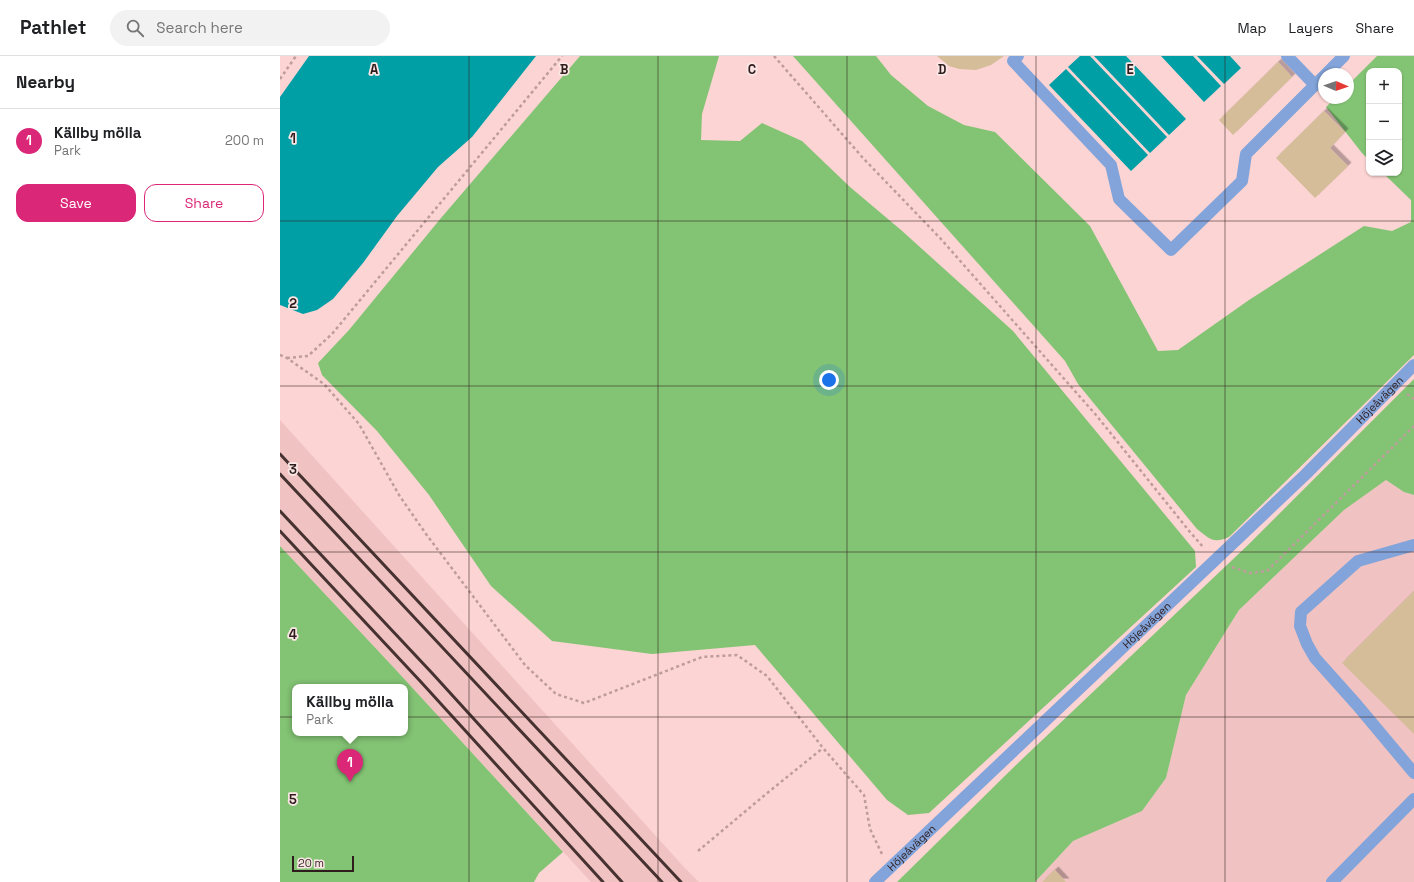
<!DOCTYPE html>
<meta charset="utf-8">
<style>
body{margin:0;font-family:"Space Grotesk",sans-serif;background:#f2f2f2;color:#202124}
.controls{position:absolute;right:12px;top:12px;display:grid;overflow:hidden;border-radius:8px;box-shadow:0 1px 3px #0004}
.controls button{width:36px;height:36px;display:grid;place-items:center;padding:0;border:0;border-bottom:1px solid #e0e0e0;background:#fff;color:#202124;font:20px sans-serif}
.compass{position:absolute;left:1038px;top:12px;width:36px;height:36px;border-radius:50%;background:#fff;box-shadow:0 1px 3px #0004;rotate:92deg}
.scale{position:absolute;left:12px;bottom:10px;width:62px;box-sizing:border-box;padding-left:4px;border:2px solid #2f1d1d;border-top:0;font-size:11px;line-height:14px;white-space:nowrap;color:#2f1d1d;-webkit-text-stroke:3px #fbe7e6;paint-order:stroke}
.you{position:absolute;left:549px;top:324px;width:14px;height:14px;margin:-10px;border:3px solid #fff;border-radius:50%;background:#1a73e8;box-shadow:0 0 0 6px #1a73e833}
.badge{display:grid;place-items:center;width:26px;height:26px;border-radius:50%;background:#db2777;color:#fff;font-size:13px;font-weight:700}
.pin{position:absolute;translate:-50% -33px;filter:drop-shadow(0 1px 2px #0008)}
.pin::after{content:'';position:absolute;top:21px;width:14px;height:12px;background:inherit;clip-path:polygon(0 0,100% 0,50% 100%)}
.popup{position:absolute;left:12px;top:628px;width:116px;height:52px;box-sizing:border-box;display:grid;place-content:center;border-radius:8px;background:#fff;filter:drop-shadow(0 1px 3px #0005);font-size:13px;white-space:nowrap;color:#757577}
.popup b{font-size:15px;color:#202124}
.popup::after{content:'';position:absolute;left:50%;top:100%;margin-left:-8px;border:8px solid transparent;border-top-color:#fff}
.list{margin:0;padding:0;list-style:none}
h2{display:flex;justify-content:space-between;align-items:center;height:52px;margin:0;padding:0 16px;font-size:17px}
h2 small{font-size:13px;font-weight:400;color:#757577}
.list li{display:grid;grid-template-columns:26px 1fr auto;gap:12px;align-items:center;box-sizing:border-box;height:64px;padding:0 16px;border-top:1px solid #e0e0e0}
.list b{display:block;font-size:15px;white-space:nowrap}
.list p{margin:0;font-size:13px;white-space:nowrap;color:#757577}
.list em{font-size:13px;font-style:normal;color:#757577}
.actions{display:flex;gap:8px;padding:12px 16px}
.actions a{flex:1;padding:9px 0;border:1px solid #db2777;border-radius:12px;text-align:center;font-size:14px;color:#db2777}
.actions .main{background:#db2777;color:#fff}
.icon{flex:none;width:22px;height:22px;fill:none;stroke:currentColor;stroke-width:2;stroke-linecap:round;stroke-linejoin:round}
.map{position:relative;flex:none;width:1134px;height:826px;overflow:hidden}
header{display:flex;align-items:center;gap:24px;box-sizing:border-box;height:56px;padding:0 20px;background:#fff;border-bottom:1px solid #e0e0e0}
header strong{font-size:19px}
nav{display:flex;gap:22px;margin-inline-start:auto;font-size:14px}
.search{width:280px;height:36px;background:#f2f2f2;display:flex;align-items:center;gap:10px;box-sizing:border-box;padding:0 14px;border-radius:22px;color:#757577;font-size:15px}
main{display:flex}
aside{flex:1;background:#fff}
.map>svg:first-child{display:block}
.built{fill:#f0c3c2}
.green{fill:#83c374;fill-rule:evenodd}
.water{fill:#009fa5}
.building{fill:#d4bd98;filter:url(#shadow)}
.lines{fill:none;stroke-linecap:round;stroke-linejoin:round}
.path{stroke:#bd9c9b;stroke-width:2.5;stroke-dasharray:3 3;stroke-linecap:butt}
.lane{stroke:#82a4da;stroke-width:12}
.street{stroke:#82a4da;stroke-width:12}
.rail{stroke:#473232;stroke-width:3}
.grid{fill:none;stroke:#2f1d1d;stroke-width:1;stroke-opacity:0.55}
.labels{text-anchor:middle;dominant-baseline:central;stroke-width:3.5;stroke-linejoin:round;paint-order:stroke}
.street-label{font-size:11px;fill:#2f1d1d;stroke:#fbe7e6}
.grid-label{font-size:13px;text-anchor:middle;font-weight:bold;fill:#2f1d1d;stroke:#fbe7e6;stroke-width:3.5;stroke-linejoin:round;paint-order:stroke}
</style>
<header>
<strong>Pathlet</strong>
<div class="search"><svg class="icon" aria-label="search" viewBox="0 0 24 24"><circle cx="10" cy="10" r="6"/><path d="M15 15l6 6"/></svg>Search here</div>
<nav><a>Map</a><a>Layers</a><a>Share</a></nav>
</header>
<main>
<aside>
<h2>Nearby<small></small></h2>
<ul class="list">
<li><span class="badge">1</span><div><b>Källby mölla</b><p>Park</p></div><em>200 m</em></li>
</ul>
<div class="actions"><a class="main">Save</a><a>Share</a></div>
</aside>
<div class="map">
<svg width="1134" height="826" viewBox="0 0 1134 826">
<defs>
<filter id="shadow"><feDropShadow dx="3.5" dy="-3.5" stdDeviation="0" flood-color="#0004"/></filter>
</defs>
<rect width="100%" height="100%" fill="#fcd4d3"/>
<g class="built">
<path d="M0,364L403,810L419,826H311L116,614L0,490Z"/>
<path d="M1106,424L1124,436L1134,439V826H755L793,785L862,755L886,722L906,639L959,554L1064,454Z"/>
</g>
<g class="green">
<path d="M300,0H439L422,58L421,84L460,85L482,67L522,85L570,131L621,174L733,275L915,495L916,511L649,757L628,759L607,744L475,589L372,598L272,585L211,530L149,439L97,375L42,319L38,307L69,274L161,162Z"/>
<path d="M513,0H596L611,19L648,50L684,69L715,76L810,170L878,295L898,294L969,244L1084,170L1112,175L1131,166V144L1103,117H1119V15H1089V104L1082,97L1046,51L1055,42H1068V29L1097,0H1134V299L949,481C933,488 930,483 917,473L798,328L785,305Z"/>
<path d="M1134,323V439L1124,436L1106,424L1064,454L959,554L906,639L886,722L862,755L793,785L755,826H617L737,708L968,489Z"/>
<path d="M0,490L116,614L283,796L259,817L254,826H0ZM15,631H125V677H15Z"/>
</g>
<g class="water">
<path d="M29,0H256L192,81L158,111L117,160L83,207L53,243L37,254L23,258L0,249V41Z"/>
<path d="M800,0H810L887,81L870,97L788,11Z"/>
<path d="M814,0H846L906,63L889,79Z"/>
<path d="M881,0H913L941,30L924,46Z"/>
<path d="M917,0H950L961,12L944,28Z"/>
<path d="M786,13L868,99L851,115L769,29Z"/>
</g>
<g class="building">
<path d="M657,0H724L711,9L696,14L679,13L669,10Z"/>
<path d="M998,6L1012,21L953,79L939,64Z"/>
<path d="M1044,55L1065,76L1050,92L1068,110L1035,142L996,102Z"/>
<path d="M1134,535V678L1062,607Z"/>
<path d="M775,814L786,826H762Z"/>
</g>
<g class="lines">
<g class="path">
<path d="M494,0L583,102L660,182L816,359L910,476L924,492"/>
<path d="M0,23L16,0"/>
<path d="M0,299L7,302L44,328L79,368L119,439L146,478L245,609L276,638L304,647L422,601L457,599L487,620L543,692L584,739L590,773L602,798"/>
<path d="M7,302L28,300L52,278L282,0"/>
<path d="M1127,338L1134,343"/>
<path d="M952,511L970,517L987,515L1134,370"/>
<path d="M418,795L486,738L543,692"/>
</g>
<g class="lane">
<path d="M738,0L733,5L831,109L839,143L891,194L962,125L966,98L1044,20"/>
<path d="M1007,0L1035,29"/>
<path d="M1046,18L1064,0"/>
<path d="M1134,489L1078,505L1021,556L1020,570L1027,588L1035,602L1077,649L1134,717"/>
<path d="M1052,826L1134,743"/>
</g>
<path class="street" id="s1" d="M595,826L1026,418L1134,309"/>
<g class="rail">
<path d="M0,398L401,826"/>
<path d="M0,418L382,826"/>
<path d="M0,455L152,617L342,826"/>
<path d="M0,475L141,626L323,826"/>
</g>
</g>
<path class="grid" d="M189,0V826M378,0V826M567,0V826M756,0V826M945,0V826M0,165H1134M0,330H1134M0,496H1134M0,661H1134"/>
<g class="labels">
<g class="street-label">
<text stroke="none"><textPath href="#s1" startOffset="698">Höjeåvägen</textPath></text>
<text stroke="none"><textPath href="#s1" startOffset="374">Höjeåvägen</textPath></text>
<text stroke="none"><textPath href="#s1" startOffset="50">Höjeåvägen</textPath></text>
</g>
</g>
<g class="grid-label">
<text x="94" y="18">A</text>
<text x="284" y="18">B</text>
<text x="472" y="18">C</text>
<text x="662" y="18">D</text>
<text x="850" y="18">E</text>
<text x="13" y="87">1</text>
<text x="13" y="252">2</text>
<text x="13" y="418">3</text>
<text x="13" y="583">4</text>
<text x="13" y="748">5</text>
</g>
</svg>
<div class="controls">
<button>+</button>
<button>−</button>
<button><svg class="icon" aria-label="layers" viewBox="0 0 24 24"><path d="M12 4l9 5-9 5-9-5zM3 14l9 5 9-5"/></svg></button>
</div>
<svg class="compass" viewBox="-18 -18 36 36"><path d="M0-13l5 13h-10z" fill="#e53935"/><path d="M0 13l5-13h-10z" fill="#757577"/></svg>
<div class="scale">20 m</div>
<div class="you"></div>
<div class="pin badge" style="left:70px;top:726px">1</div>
<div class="popup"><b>Källby mölla</b>Park</div>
</div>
</main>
